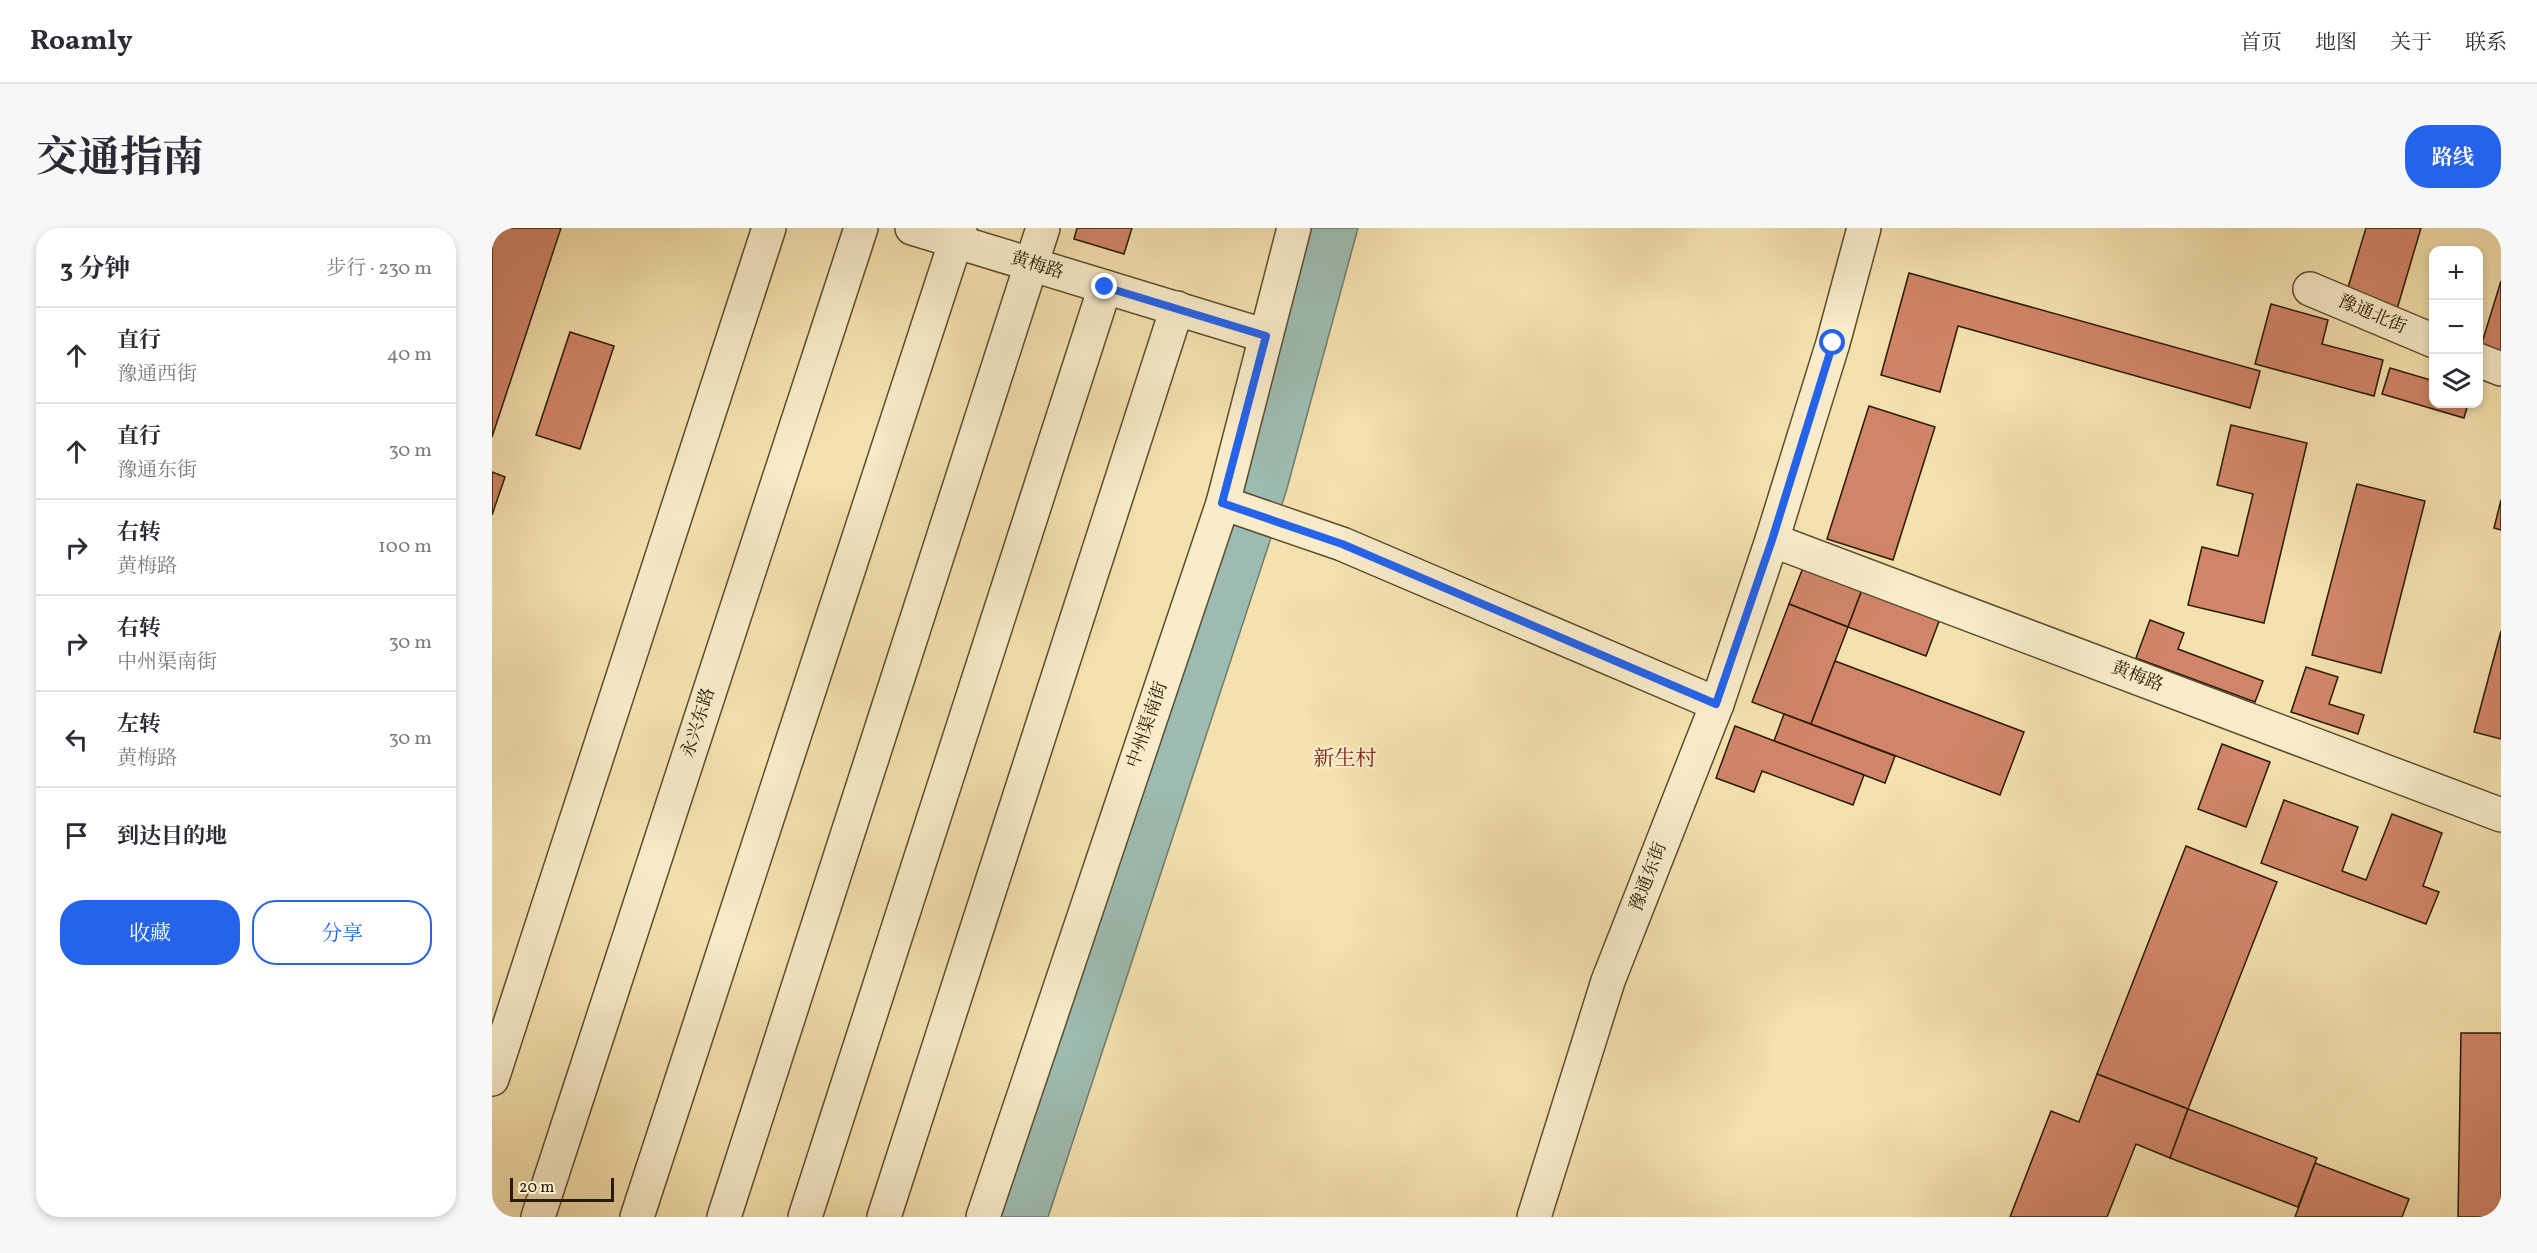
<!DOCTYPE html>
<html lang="zh">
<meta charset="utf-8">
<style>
body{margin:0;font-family:Vollkorn,"Noto Serif SC",serif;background:#f7f7f7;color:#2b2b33}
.controls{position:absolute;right:18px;top:18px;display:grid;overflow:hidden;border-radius:12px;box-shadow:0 3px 9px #0003}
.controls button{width:54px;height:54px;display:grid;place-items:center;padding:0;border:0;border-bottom:2px solid #e1e1e2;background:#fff;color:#2b2b33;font:30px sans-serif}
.scale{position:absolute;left:18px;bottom:15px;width:104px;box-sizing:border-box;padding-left:6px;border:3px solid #2a1a05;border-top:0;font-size:16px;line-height:21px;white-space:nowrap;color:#2a1a05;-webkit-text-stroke:4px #f8ecca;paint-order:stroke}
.stop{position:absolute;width:18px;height:18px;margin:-14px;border:4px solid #2563eb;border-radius:50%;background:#fff}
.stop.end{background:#2563eb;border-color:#fff;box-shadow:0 2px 6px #0008}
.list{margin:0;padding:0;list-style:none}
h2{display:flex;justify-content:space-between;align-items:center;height:78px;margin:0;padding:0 24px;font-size:26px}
h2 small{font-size:20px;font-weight:400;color:#7c7c81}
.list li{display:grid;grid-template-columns:39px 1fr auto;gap:18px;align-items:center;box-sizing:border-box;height:96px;padding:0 24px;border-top:2px solid #e1e1e2}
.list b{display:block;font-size:22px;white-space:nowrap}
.list p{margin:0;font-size:20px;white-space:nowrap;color:#7c7c81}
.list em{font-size:20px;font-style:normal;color:#7c7c81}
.actions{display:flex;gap:12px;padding:18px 24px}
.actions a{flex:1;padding:14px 0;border:2px solid #2563eb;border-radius:24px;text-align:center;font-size:21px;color:#2563eb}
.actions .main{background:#2563eb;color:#fff}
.icon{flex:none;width:33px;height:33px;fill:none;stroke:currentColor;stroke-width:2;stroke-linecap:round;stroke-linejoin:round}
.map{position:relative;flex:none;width:2009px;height:989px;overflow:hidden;border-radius:24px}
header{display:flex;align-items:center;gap:36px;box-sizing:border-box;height:84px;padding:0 30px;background:#fff;border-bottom:2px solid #e1e1e2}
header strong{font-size:28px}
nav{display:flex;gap:33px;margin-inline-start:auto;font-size:21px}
.intro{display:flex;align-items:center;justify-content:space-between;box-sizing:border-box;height:144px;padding:0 36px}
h1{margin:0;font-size:42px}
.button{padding:15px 27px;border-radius:24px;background:#2563eb;color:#fff;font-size:21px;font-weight:700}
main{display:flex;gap:36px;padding:0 36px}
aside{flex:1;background:#fff;border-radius:24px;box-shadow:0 3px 9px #0003}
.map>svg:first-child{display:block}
.water{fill:#9dbcb1;stroke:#6f7b6c;stroke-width:1.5}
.building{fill:#d18568;stroke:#2a1a05;stroke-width:1.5}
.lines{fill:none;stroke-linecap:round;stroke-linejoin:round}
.minor-casing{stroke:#5c4c2f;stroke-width:36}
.minor{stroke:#f8ecca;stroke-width:33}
.route{stroke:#2563eb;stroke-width:8}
.labels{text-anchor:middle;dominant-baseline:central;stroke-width:4.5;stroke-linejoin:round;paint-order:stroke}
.street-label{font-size:18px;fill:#2a1a05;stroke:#f8ecca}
.quarter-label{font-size:21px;fill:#7a1f14;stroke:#f8ecca}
</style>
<header>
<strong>Roamly</strong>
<nav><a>首页</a><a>地图</a><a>关于</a><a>联系</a></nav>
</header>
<div class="intro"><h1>交通指南</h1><a class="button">路线</a></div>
<main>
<aside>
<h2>3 分钟<small>步行 · 230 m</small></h2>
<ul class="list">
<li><svg class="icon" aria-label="ahead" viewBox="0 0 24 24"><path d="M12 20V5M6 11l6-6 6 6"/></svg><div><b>直行</b><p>豫通西街</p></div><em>40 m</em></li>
<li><svg class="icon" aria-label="ahead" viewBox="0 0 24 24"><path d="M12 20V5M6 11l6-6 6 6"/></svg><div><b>直行</b><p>豫通东街</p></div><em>30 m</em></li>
<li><svg class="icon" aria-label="right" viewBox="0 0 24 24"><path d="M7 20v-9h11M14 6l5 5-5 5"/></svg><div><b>右转</b><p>黄梅路</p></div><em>100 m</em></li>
<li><svg class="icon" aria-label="right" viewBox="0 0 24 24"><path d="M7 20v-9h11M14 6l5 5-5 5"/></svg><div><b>右转</b><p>中州渠南街</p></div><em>30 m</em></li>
<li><svg class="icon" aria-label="left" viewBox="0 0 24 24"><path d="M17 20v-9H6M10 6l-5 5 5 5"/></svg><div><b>左转</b><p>黄梅路</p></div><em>30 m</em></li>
<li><svg class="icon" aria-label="arrive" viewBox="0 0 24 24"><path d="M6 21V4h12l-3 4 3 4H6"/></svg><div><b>到达目的地</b></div></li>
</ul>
<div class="actions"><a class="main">收藏</a><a>分享</a></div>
</aside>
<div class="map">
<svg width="2009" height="989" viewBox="0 0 2009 989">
<rect width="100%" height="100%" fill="#f4e1ae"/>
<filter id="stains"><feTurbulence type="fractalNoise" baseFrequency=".00333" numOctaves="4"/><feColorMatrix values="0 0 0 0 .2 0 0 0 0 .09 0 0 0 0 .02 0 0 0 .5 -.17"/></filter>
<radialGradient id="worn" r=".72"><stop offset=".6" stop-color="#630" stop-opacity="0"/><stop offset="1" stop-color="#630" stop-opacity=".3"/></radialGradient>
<path class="water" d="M819,0H866L794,264L556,989H506Z"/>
<g class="building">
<path d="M3,0H69L0,209V9Z"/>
<path d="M585,0H640L632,26L582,11Z"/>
<path d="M1874,0H1929L1905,81L1854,66Z"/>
<path d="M1417,45L1768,143L1758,180L1466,98L1448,164L1389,147Z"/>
<path d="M2009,53V127L1988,121Z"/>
<path d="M1779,76L1836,92L1830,116L1891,132L1882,168L1763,136Z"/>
<path d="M78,104L122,118L88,221L44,207Z"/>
<path d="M1898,140L1942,153V176H1976L1972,190L1890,166Z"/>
<path d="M1377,178L1443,199L1401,332L1335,311Z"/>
<path d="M1739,197L1815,215L1772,395L1696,377L1710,319L1746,328L1761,266L1725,257Z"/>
<path d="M0,244L13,249L0,287Z"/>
<path d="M1865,256L1933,273L1889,445L1820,427Z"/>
<path d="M2009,272V302L2002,300Z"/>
<path d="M1312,337L1371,359L1356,399L1297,376Z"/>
<path d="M1371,359L1449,388L1434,428L1356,399Z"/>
<path d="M1297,376L1356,399L1319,496L1260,474Z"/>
<path d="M1658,392L1692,405L1686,421L1771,453L1763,474L1644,430Z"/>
<path d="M2009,403V511L1982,504Z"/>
<path d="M1343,433L1532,504L1508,567L1319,496Z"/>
<path d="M1814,439L1846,449L1837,476L1872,487L1866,506L1799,484Z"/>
<path d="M1292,486L1403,528L1393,555L1282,513Z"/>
<path d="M1243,498L1372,547L1361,577L1270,543L1262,564L1224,550Z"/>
<path d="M1730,516L1778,534L1754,599L1706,581Z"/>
<path d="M1792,572L1866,599L1850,643L1874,652L1900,586L1950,605L1931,658L1947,664L1934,696L1769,635Z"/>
<path d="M1694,618L1785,654L1696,881L1605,846Z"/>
<path d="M1969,805H2009V989H1966Z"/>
<path d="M1605,846L1696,881L1678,930L1644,916L1615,989H1518L1559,883L1587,894Z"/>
<path d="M1696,881L1825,930L1806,979L1678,930Z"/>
<path d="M1823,935L1917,971L1910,989H1803Z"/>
</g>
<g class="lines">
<defs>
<g id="minor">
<path d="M420,0L774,108"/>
<path d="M1818,61L1942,113"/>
<path d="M1986,132L2009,141"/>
<path d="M731,275L850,316L1225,476"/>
<path d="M1280,312L2009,587"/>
<path d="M0,851L277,0"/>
<path d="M46,989L369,0"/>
<path d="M145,989L468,0"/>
<path d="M232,989L551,0"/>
<path d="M313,989L613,59"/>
<path d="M392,989L685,80"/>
<path d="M491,989L731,275L802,0"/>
<path d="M1042,989L1116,753L1225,476L1280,312L1341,115L1372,0"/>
</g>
</defs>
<use href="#minor" class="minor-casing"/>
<use href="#minor" class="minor"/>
</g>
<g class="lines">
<path class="route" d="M613,59L774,108L730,275L850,316L1224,476L1280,312L1341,115"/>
</g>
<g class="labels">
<g class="street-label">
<text transform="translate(545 38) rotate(17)">黄梅路</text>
<text transform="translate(1880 87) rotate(23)">豫通北街</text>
<text transform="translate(1645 449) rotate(21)">黄梅路</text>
<text transform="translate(207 495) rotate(-72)">永兴东路</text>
<text transform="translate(656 497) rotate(-71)">中州渠南街</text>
<text transform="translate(1157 649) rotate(-69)">豫通东街</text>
</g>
<g class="quarter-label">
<text x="853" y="531">新生村</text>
</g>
</g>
<rect width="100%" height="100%" filter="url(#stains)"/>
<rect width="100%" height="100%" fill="url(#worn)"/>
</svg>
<div class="controls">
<button>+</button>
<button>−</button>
<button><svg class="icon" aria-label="layers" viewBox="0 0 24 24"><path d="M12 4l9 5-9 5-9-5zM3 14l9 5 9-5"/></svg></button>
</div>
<div class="scale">20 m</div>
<div class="stop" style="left:1341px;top:115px"></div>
<div class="stop end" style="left:613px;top:59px"></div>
</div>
</main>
